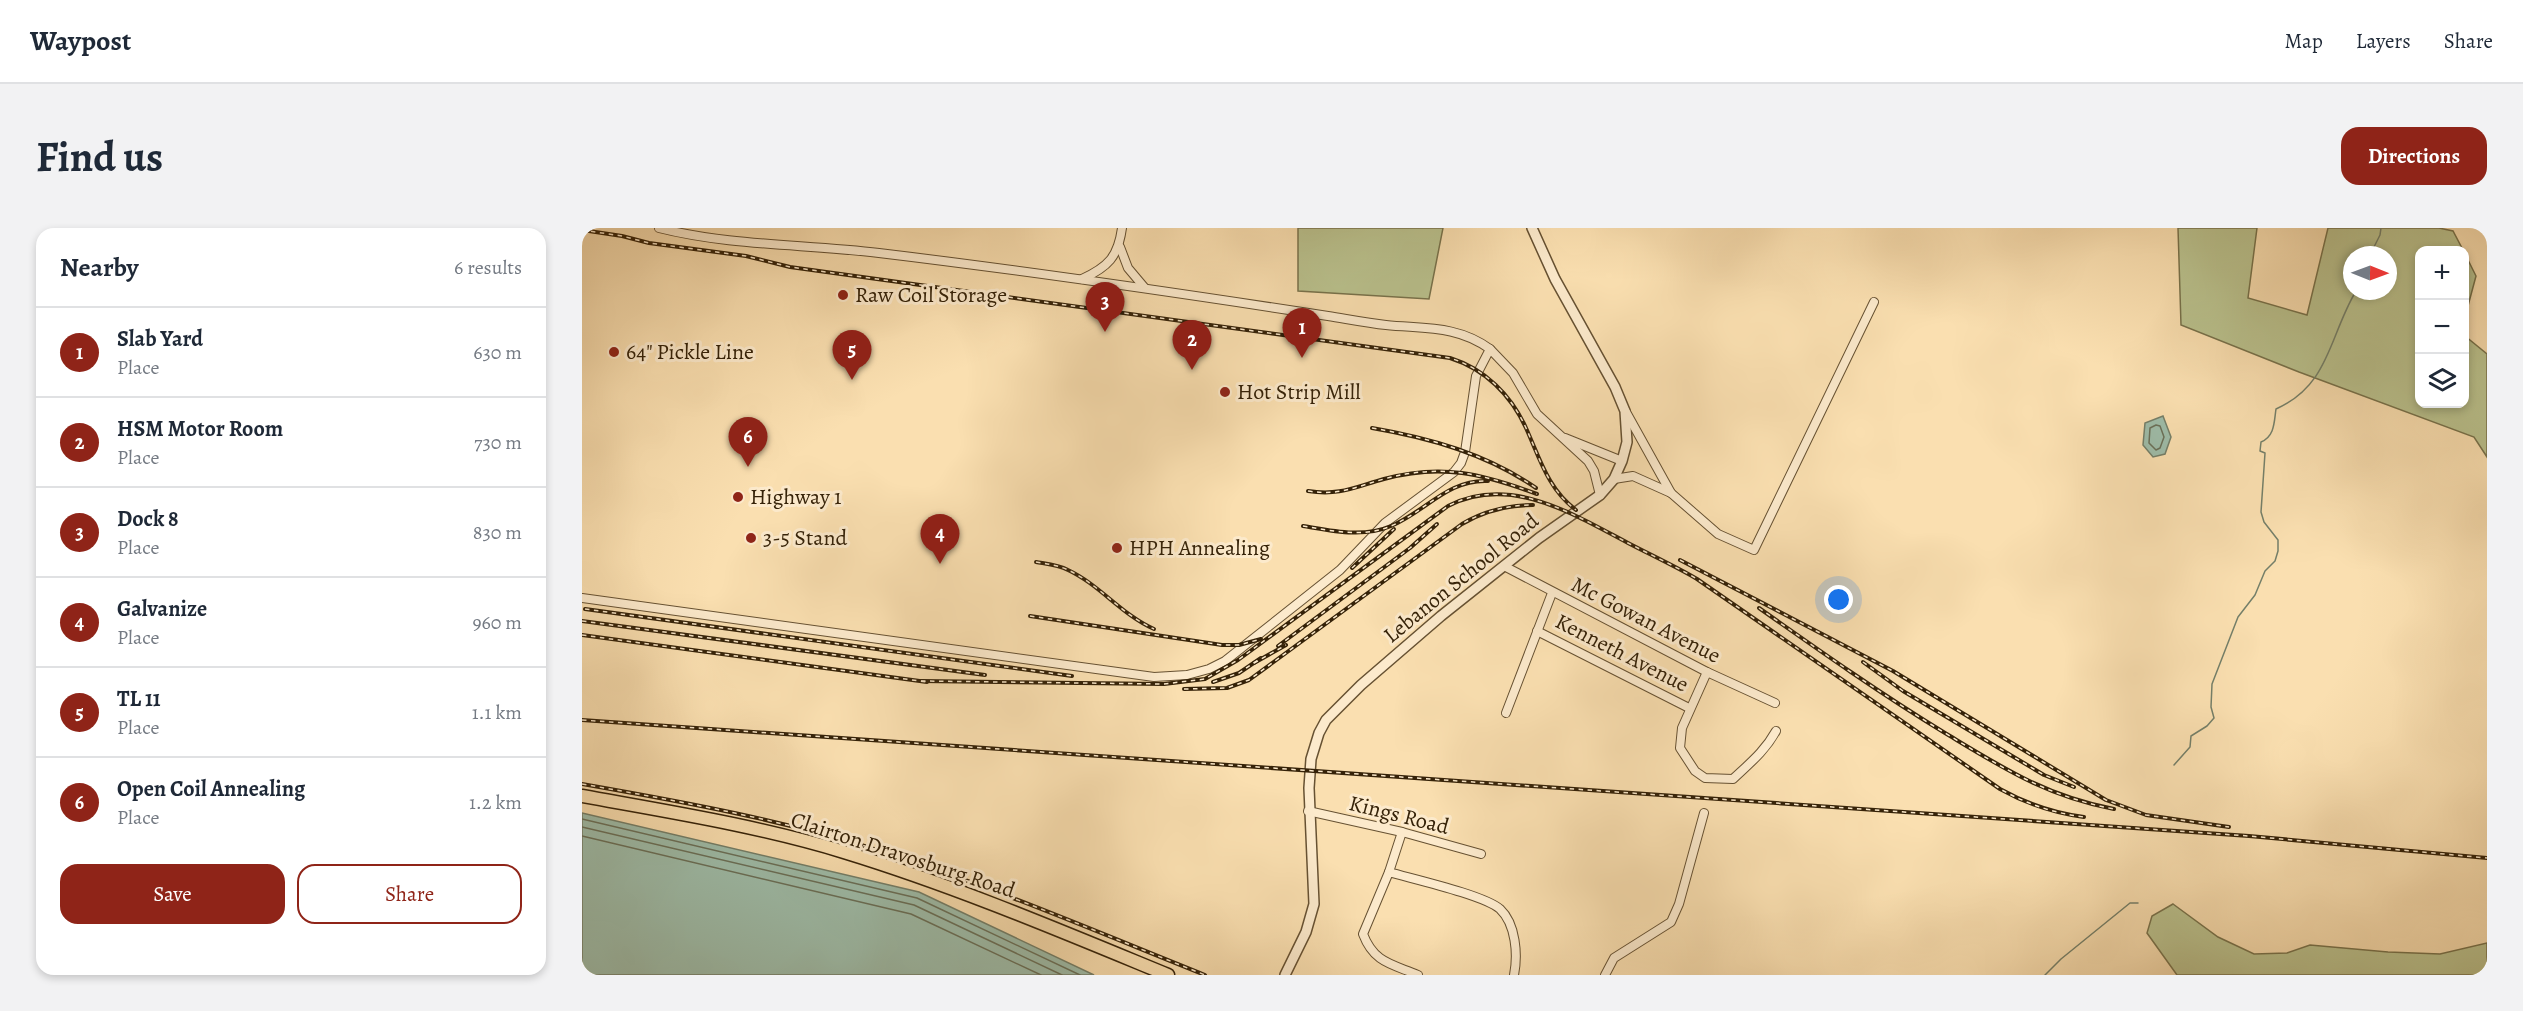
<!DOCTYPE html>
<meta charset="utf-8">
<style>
body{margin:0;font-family:Alegreya,serif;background:#f2f2f3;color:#1f2937}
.controls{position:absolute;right:18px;top:18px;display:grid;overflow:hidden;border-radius:12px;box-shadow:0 3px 9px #0003}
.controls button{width:54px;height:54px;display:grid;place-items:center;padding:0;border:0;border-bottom:2px solid #e0e1e3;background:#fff;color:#1f2937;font:30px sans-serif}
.compass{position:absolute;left:1761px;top:18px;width:54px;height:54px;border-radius:50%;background:#fff;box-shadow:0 3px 9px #0003;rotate:91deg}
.you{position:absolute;left:1257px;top:372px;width:21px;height:21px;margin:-15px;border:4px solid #fff;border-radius:50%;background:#1a73e8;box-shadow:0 0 0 9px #1a73e833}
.badge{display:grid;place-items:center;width:39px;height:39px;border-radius:50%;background:#8f2418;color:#fff;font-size:20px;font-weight:700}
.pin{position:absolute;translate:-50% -50px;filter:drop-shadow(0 2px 3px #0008)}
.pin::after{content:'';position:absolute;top:32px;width:21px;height:18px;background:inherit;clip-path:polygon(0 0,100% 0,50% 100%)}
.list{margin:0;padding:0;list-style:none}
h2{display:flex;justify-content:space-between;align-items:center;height:78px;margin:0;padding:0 24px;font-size:26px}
h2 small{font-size:20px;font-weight:400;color:#747a83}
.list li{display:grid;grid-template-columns:39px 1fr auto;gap:18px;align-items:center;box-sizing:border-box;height:90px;padding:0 24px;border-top:2px solid #e0e1e3}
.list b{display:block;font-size:22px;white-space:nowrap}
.list p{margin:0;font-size:20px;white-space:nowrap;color:#747a83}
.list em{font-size:20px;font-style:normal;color:#747a83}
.actions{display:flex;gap:12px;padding:18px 24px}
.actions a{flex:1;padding:14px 0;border:2px solid #8f2418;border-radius:18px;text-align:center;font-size:21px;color:#8f2418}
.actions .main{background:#8f2418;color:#fff}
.icon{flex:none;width:33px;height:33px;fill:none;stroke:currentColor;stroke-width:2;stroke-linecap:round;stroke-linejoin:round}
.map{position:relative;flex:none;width:1905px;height:747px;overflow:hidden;border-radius:18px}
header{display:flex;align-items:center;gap:36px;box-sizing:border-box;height:84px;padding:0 30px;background:#fff;border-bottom:2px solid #e0e1e3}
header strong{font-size:28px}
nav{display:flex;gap:33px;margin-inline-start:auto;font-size:21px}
.intro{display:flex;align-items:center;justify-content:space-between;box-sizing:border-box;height:144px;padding:0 36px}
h1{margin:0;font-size:42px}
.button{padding:15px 27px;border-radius:18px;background:#8f2418;color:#fff;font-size:21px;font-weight:700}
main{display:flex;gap:36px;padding:0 36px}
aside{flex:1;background:#fff;border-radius:18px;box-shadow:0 3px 9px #0003}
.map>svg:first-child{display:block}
.green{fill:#bac28e;stroke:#78724b;stroke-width:1.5;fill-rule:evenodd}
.water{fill:#9ebdaa;stroke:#747f69;stroke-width:1.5}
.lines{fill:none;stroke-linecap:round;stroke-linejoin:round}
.shore{stroke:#6a7059;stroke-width:1.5}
.stream{stroke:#747f69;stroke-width:1.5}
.minor-casing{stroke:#665132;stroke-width:10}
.tertiary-casing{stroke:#665132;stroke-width:12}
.primary-casing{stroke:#352208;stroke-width:15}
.minor{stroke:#fceacc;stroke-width:8}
.tertiary{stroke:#fceacc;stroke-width:9}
.primary{stroke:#fadfb0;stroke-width:12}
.rail-casing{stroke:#352208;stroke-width:4}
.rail{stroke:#fceacc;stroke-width:1.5;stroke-dasharray:4.5;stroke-linecap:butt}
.poi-dot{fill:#8f2418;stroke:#fceacc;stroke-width:2}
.labels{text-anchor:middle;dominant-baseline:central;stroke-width:6;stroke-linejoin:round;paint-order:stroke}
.poi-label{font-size:22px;fill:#352208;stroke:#fceacc;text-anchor:start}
.street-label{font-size:22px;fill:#352208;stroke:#fceacc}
</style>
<header>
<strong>Waypost</strong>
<nav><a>Map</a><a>Layers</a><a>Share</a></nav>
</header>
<div class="intro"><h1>Find us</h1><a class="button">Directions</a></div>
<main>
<aside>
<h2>Nearby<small>6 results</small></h2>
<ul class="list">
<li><span class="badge">1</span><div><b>Slab Yard</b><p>Place</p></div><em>630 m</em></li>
<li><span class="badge">2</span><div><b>HSM Motor Room</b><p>Place</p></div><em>730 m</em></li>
<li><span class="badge">3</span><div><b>Dock 8</b><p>Place</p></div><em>830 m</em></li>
<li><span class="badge">4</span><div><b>Galvanize</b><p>Place</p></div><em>960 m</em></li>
<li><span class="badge">5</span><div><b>TL 11</b><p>Place</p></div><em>1.1 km</em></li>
<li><span class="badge">6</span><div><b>Open Coil Annealing</b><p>Place</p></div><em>1.2 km</em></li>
</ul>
<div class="actions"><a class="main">Save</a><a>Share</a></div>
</aside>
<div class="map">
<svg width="1905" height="747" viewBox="0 0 1905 747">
<rect width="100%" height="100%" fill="#fadfb0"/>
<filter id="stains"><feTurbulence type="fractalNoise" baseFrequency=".00333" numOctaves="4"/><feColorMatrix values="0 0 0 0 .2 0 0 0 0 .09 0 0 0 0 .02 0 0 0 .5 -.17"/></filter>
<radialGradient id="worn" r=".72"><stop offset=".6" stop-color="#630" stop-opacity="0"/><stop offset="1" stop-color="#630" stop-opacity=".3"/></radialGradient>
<g class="green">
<path d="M716,0H861L847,71L716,63Z"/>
<path d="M1596,0H1675L1666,70L1725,87L1746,0H1857L1871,3L1881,22H1838V176H1882L1883,108L1905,126V229L1892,209L1717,144L1599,97ZM1770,27H1806V63H1770Z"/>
<path d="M1883,26L1894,48L1883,89Z"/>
<path d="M1591,676L1636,709L1672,726L1705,725L1728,717L1806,724L1858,726L1905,715V747H1595L1565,705L1570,688Z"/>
</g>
<g class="water">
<path d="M1581,188L1589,209L1583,226L1571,229L1561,217L1563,195Z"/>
<path d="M0,585L337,664L512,747H0Z"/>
</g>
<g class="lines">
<g class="shore">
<path d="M1574,197L1578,198L1582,209L1578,220L1574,222L1567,215L1568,200Z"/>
<path d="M0,591L335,670L498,747"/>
<path d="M0,599L332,677L480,747"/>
<path d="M0,608L329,686L459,747"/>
</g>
<g class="stream">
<path d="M1788,27L1798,7L1799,0"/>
<path d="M1592,537L1608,519L1609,508L1625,498L1632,490L1629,479L1630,456L1656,389L1673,367L1683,343L1693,333L1696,323V312L1682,294L1679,284L1683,225L1678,223L1679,214C1693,208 1692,194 1694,181C1748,157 1747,108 1774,63"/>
<path d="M1463,747L1479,731L1548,675H1556"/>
</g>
<defs>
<g id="minor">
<path d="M538,19L546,40L562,59"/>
<path d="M500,51C526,39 536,29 540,0"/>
<path d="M908,121L931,145L955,186L1006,233L1012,243L1018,267"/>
<path d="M1044,184L1089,265L1136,306L1172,322L1292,74"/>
<path d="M983,210L1040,233"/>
<path d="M1032,251L1051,248L1089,265"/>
<path d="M922,338L1125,444L1193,475"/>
<path d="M0,370L572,449L605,447L627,441L643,433L758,342L803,295L872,244L879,235L883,224L894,148L908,121C875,97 842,101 804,97C785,95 765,91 746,88C597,65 447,43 297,25C224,16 148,18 77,0"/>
<path d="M955,403L1107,480"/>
<path d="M1125,444L1100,500L1098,520L1113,543L1123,550L1151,551C1168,535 1183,523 1194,503"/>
<path d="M924,485L970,365"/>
<path d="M726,583L820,604L899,626"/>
<path d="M807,644L820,604"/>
<path d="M836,747C810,736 792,735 781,706L807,644C831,651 902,667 918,681C934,696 936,727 932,747"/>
<path d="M1023,747L1032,730L1089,694L1097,676L1122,585"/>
</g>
<path id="tertiary" d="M703,747L724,704L732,676L727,560L729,531L737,505L744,492L779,457L859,388L957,310L1018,267L1032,251L1040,233L1045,214L1043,183L1033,159L973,51L950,0"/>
<path id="primary" d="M0,568C88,584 177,598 262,624C373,658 479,703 586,747"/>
</defs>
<use href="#minor" class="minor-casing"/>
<use href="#tertiary" class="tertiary-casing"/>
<use href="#primary" class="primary-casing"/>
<use href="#minor" class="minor"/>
<use href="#tertiary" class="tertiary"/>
<use href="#primary" class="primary"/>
<defs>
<g id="rail">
<path d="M0,2L40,8L67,15L164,28L208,39L868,130C903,141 929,167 944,200C958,231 966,261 994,282"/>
<path d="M790,200C848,210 905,226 954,260"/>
<path d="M726,263C757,268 773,259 802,251C860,235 901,246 955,266"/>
<path d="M721,298C751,303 781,310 809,298C843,284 866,251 906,253"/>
<path d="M1098,332L1311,443L1524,572L1564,587L1647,599"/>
<path d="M454,334C465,336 476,337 486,342C518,357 540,387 572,401"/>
<path d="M770,340L812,301"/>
<path d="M1177,380C1238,423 1299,466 1363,505C1421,540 1464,568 1532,581"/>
<path d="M3,381L490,448"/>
<path d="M448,388L640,417H657L679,411"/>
<path d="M0,393L403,447"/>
<path d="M0,407L345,454"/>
<path d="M696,418L828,320L855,296"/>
<path d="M1281,434L1321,463L1462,547L1492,559"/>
<path d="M672,435L704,417"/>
<path d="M339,453L582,456L623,451L656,432L866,278C928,246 991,286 1046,315C1069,327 1093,338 1115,351L1418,561C1445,576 1471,585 1502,589"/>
<path d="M631,454L657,445L679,430"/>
<path d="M602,461L645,460L667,452L880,296C902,283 926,277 951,277"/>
<path d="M0,492L1667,608L1905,630"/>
<path d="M0,556C102,574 206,593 305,625C413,660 518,705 623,747"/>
</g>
</defs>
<use href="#rail" class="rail-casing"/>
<use href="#rail" class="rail"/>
</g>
<g class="poi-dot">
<circle cx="261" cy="67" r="6"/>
<circle cx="32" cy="124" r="6"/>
<circle cx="643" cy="164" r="6"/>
<circle cx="156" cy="269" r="6"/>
<circle cx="169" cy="310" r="6"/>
<circle cx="535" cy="320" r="6"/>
</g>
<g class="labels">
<g class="poi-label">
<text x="273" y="67">Raw Coil Storage</text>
<text x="44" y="124">64" Pickle Line</text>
<text x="655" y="164">Hot Strip Mill</text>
<text x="168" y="269">Highway 1</text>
<text x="181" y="310">3-5 Stand</text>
<text x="547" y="320">HPH Annealing</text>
</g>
<g class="street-label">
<text transform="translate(879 350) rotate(-39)">Lebanon School Road</text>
<text transform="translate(1064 392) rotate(27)">Mc Gowan Avenue</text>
<text transform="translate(1040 425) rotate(27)">Kenneth Avenue</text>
<text transform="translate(817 587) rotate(14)">Kings Road</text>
<text transform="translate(321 627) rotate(18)">Clairton Dravosburg Road</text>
</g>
</g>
<rect width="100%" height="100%" filter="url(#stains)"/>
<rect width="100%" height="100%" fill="url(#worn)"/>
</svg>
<div class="controls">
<button>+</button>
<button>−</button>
<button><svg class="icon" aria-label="layers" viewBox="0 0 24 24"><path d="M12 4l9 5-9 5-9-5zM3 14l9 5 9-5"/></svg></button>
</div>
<svg class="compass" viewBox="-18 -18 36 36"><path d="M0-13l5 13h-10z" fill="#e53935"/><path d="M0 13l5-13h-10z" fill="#747a83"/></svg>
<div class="you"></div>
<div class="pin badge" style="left:720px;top:130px">1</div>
<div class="pin badge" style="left:610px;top:142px">2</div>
<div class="pin badge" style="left:523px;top:104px">3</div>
<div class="pin badge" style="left:358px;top:336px">4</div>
<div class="pin badge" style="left:270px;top:152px">5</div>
<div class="pin badge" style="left:166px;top:239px">6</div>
</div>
</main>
